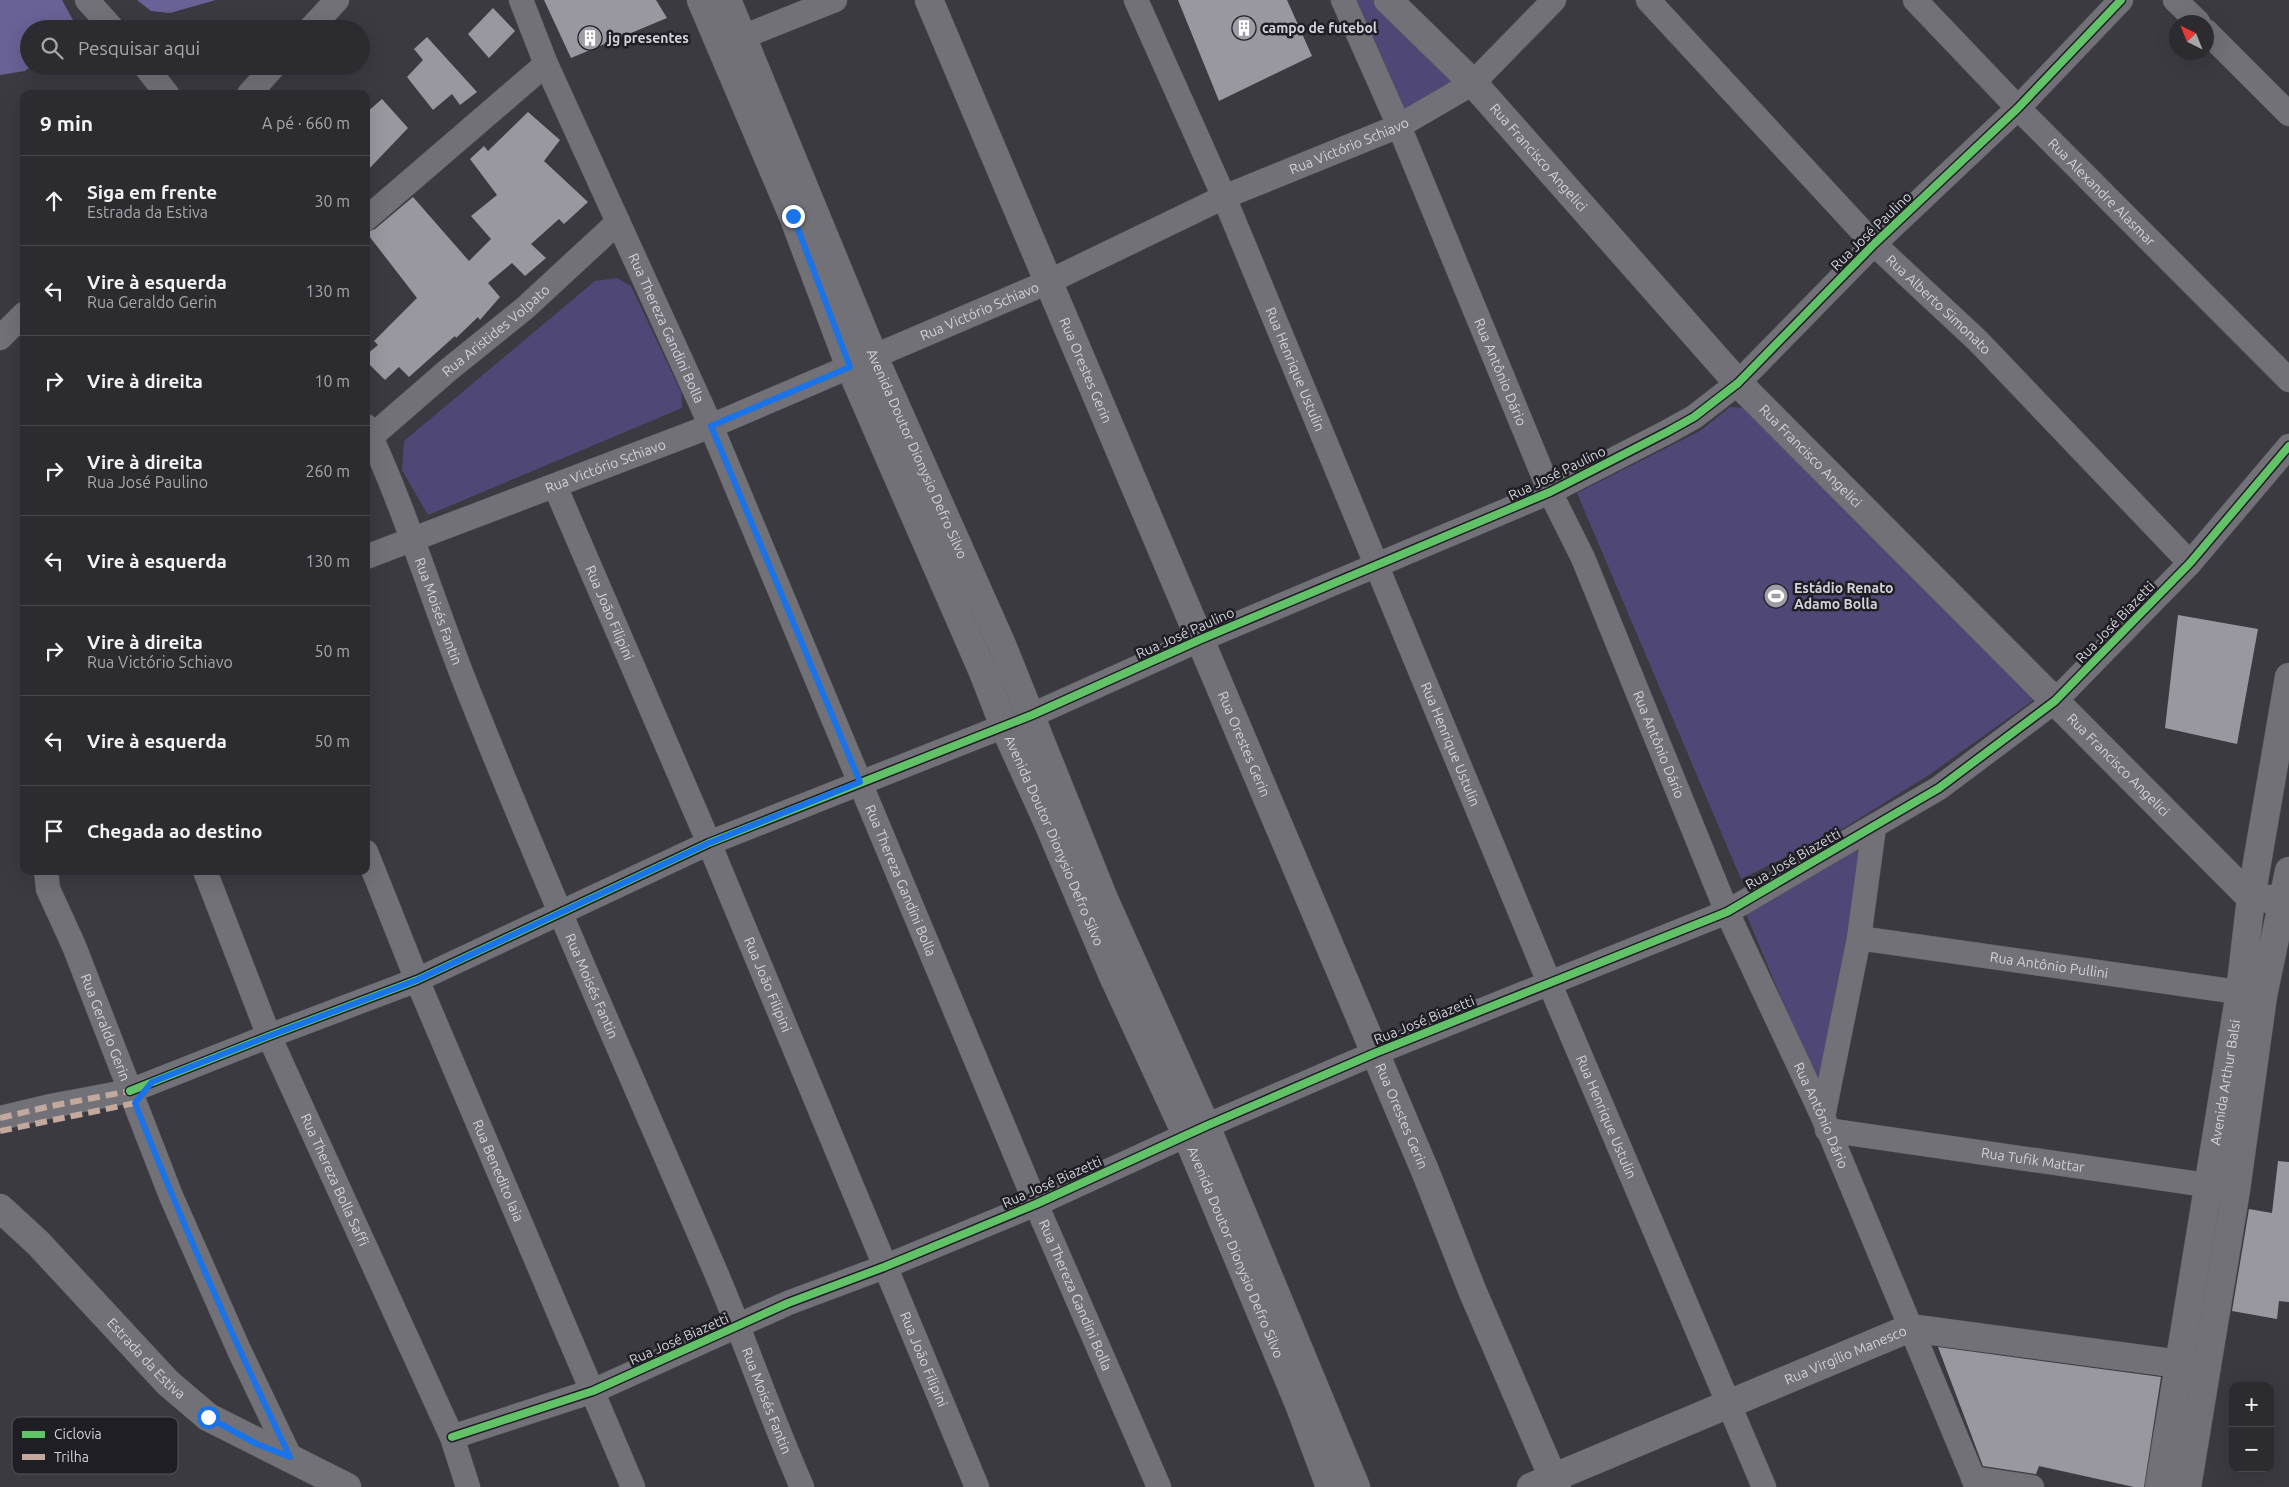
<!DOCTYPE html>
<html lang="pt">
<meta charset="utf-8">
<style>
body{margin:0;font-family:Ubuntu,sans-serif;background:#343438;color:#f1f3f6}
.controls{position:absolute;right:15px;bottom:15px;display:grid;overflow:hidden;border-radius:10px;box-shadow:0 5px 20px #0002}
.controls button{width:45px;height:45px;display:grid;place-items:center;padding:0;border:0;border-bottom:1px solid #48484c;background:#2c2c30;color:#f1f3f6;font:25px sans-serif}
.compass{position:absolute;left:2169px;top:15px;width:45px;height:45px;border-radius:50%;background:#2c2c30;box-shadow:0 5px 20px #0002;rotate:317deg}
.stop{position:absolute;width:15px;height:15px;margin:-11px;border:4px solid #1a73e8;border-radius:50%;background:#fff}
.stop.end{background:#1a73e8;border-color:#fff;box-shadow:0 1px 5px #0008}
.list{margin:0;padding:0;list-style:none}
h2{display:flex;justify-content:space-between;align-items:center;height:65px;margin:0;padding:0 20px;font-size:21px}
h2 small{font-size:16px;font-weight:400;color:#a6a7ab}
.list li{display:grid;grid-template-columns:32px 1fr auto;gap:15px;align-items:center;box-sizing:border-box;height:90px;padding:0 20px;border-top:1px solid #48484c}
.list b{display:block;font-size:19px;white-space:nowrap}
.list p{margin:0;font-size:16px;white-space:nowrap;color:#a6a7ab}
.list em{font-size:16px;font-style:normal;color:#a6a7ab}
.icon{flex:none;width:28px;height:28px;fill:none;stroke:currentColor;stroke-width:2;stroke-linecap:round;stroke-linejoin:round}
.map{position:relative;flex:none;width:2289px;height:1487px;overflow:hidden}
.search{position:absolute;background:#2c2c30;box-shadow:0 5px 20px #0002;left:20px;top:20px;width:350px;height:55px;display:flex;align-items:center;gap:12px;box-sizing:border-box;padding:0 18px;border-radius:28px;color:#a6a7ab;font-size:19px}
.panel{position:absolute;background:#2c2c30;box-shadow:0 5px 20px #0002;left:20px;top:90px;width:350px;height:785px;border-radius:10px}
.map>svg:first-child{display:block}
.green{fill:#4f4877}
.water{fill:#686296}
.building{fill:#9998a0}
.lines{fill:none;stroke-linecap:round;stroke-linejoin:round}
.street-casing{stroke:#58575e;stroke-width:25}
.secondary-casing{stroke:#58575e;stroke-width:29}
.street{stroke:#717177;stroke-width:24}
.secondary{stroke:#717177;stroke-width:28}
.quiet{stroke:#c3a89e;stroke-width:6;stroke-dasharray:12 6;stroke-linecap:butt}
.cycleway-casing{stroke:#1f1e25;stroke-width:11}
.cycleway{stroke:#61c268;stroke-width:8}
.route{stroke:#1a73e8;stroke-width:6}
.labels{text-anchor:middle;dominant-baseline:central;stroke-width:5;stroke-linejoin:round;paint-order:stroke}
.poi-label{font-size:14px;font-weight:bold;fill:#d3d2db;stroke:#1f1e25;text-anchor:start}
.street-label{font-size:14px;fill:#d3d2db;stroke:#1f1e25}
.key{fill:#1f1e25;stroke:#55545c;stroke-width:1}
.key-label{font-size:14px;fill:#d3d2db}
</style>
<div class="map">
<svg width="2289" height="1487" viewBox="0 0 2289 1487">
<rect width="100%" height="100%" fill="#3a3a40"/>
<g class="green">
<path d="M1350,0H1385L1467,80L1406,118Z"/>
<path d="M617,278L631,286L681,392L682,408L428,515L402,470L404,441L595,281Z"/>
<path d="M1730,407L1745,408L2035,699L1929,775L1844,828L1741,879L1577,493L1700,431Z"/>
<path d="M1863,847L1819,1088L1744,909Z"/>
</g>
<g class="water">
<path d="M0,0H62L73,20L71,29H29V66H31L25,71L0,75Z"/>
<path d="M137,0H216L170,13L151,11Z"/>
</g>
<g class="building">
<path d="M544,0H656L667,18L571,58Z"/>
<path d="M1178,0H1287L1312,56L1219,101Z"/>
<path d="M493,8L515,31L489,58L468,34Z"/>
<path d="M427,37L477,92L460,105L452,94L433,110L407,77L423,60L414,49Z"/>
<path d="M382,99L408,128L366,172V113Z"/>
<path d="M528,112L560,140L544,161L588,202L564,224L559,219L531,244L546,258L525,276L512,263L488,283L500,297L480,320L478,317L456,338L455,336L409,377L399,367L385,380L366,361V355L378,345L374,341L417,298L366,232L375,229L413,197L469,261L491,239L471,216L497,195L470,159L484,146L488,151Z"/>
<path d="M2178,615L2258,629L2237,744L2165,728Z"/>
<path d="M2278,1161L2289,1162V1302L2279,1301L2277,1319L2232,1311L2249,1209L2272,1213Z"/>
<path d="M1938,1347L2161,1377L2144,1487H2134L2039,1466L2036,1474L1983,1466Z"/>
</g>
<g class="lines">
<defs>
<g id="street">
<path d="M87,0L113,29"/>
<path id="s1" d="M521,0L546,64L711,426L1036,1204L1159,1487"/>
<path id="s2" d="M1136,0L1224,197L1549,982L1764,1487"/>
<path id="s3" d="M1343,0L1399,126L1550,492L1583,558L1727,912L1823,1117L1977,1487"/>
<path id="s4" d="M1648,0L1874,244L1978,341L2190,563"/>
<path id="s5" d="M1915,0L2018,108L2289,380"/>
<path d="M2175,0L2198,22"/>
<path d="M310,29L337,0"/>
<path d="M2206,31L2289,114"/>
<path d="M725,44L835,0"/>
<path d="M145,66L167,94"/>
<path d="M249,94L274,66"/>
<path d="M366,219L546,64"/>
<path d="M0,338L24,314"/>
<path id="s6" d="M366,426C407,513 434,606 470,695C547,888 632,1077 714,1268C745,1340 770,1415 802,1487"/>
<path id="s7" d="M371,437L447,371L525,308L618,222"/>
<path id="s8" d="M555,486L709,843L977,1487"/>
<path id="s9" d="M366,557L711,426L1048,282L1224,197L1399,126L1473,83L1554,0"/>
<path id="s10" d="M366,852L417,980L633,1487"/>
<path id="s11" d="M46,871L48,889L74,946L171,1196L239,1350L290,1457"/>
<path id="s12" d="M205,871L269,1036L452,1437L468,1487"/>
<path id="s13" d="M1859,938L2259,995"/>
<path d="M1823,1117L1859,938L1874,827"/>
<path d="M0,1118L51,1106L130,1091L269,1036L417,980L709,843L1032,715L1199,640L1550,492L1667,432L1694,417L1738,383L1874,244L2018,108L2121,0"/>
<path id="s14" d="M1827,1130L2227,1188"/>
<path d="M452,1437L593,1391L788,1303L884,1267L1036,1204L1206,1126L1375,1053L1727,912L1939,788L2055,701L2190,563L2289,446"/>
<path d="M1973,1478L2032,1487"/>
</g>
<g id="secondary">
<path id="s15" d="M701,0L793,216L850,367L983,672L1004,726L1048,823L1113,976L1187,1136L1299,1404L1330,1487"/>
<path id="s16" d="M727,0L874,357L1002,645L1104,899L1206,1126L1356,1487"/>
<path id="s17" d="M929,0L1426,1173L1472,1290L1557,1487"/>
<path id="s18" d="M1388,0L1473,83L1738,383L2251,898L2289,900"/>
<path id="s19" d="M0,1208L38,1243L168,1383L208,1417L347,1487"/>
<path id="s20" d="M1531,1487L1910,1328L2180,1364"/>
<path id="s21" d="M2159,1487L2240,992L2251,898L2289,677"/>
<path d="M2187,1487L2236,1190L2263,996L2289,871"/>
</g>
</defs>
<use href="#street" class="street-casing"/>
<use href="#secondary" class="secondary-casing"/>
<use href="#street" class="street"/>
<use href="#secondary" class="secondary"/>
<g class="quiet">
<path d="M0,1118L51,1106L130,1091"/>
<path d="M0,1131L135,1103"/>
</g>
<defs>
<g id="cycleway">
<path d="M130,1091L269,1036L417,980L709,843L1032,715L1199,640L1550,492L1667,432L1694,417L1738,383L1874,244L2018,108L2121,0"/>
<path d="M452,1437L593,1391L788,1303L884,1267L1036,1204L1206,1126L1375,1053L1727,912L1939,788L2055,701L2190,563L2289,446"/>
</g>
</defs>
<use href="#cycleway" class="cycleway-casing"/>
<use href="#cycleway" class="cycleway"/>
</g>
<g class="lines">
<path class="route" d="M208,1417L257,1444L290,1457C234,1341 182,1223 135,1103L152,1082L269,1036L417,980L709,843L860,782L711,426L850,367L793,216"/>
</g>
<defs>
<symbol id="building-disc" viewBox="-11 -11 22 22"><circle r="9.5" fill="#9d9da5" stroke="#1f1e25"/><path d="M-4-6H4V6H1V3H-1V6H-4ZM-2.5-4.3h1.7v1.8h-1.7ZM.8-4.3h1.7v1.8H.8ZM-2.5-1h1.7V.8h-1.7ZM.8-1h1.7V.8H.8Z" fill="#fff"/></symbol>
<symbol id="stadium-disc" viewBox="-11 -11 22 22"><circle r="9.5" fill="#9d9da5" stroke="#1f1e25"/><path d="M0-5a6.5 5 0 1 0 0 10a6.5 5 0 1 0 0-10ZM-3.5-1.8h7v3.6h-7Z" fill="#fff"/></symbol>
</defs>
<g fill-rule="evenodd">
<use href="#building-disc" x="1230" y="14" width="28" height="28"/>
<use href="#building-disc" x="576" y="24" width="28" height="28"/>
<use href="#stadium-disc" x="1762" y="582" width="28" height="28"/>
</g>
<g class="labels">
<g class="poi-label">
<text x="1262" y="28">campo de futebol</text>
<text x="608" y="38">jg presentes</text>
<text x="1794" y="588">Estádio Renato<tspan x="1794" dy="16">Adamo Bolla</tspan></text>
</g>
<g class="street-label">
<text stroke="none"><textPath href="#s9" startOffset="1066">Rua Victório Schiavo</textPath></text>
<text stroke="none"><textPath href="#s18" startOffset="218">Rua Francisco Angelici</textPath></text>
<text stroke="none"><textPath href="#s5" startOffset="268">Rua Alexandre Alasmar</textPath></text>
<text transform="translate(1871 231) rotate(-44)">Rua José Paulino</text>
<text stroke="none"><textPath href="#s4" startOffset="421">Rua Alberto Simonato</textPath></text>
<text stroke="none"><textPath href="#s9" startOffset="661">Rua Victório Schiavo</textPath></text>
<text stroke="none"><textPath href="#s1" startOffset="359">Rua Thereza Gandini Bolla</textPath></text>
<text stroke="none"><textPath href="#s7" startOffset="164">Rua Aristides Volpato</textPath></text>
<text stroke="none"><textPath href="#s2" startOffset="402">Rua Henrique Ustulin</textPath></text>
<text stroke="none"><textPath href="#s17" startOffset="402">Rua Orestes Gerin</textPath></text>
<text stroke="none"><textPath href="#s3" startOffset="404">Rua Antônio Dário</textPath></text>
<text stroke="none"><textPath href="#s16" startOffset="492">Avenida Doutor Dionysio Defro Silvo</textPath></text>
<text stroke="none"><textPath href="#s18" startOffset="622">Rua Francisco Angelici</textPath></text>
<text stroke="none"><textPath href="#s9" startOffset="256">Rua Victório Schiavo</textPath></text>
<text transform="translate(1557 473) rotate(-26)">Rua José Paulino</text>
<text stroke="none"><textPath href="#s6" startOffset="199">Rua Moisés Fantin</textPath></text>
<text stroke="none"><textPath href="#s8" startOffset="138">Rua João Filipini</textPath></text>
<text transform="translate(2115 622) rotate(-46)">Rua José Biazetti</text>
<text transform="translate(1185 633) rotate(-24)">Rua José Paulino</text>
<text stroke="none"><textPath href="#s17" startOffset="808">Rua Orestes Gerin</textPath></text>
<text stroke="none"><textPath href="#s2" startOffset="808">Rua Henrique Ustulin</textPath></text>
<text stroke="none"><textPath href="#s3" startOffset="809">Rua Antônio Dário</textPath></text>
<text stroke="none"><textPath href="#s18" startOffset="1058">Rua Francisco Angelici</textPath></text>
<text stroke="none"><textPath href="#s15" startOffset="912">Avenida Doutor Dionysio Defro Silvo</textPath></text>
<text transform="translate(1793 859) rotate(-30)">Rua José Biazetti</text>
<text stroke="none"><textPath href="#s1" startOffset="959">Rua Thereza Gandini Bolla</textPath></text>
<text stroke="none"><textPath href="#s13" startOffset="192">Rua Antônio Pullini</textPath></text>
<text stroke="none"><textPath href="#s6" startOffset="604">Rua Moisés Fantin</textPath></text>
<text stroke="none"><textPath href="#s8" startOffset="542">Rua João Filipini</textPath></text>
<text transform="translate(1424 1020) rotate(-22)">Rua José Biazetti</text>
<text stroke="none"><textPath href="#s11" startOffset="168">Rua Geraldo Gerin</textPath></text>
<text stroke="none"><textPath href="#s21" startOffset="410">Avenida Arthur Balsi</textPath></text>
<text stroke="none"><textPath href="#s3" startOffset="1214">Rua Antônio Dário</textPath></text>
<text stroke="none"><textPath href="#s17" startOffset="1212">Rua Orestes Gerin</textPath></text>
<text stroke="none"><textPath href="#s2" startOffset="1212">Rua Henrique Ustulin</textPath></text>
<text stroke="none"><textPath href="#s14" startOffset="208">Rua Tufik Mattar</textPath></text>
<text stroke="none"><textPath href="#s10" startOffset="345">Rua Benedito Iaia</textPath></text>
<text stroke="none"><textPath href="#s12" startOffset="335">Rua Thereza Bolla Saffi</textPath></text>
<text transform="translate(1052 1182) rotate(-24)">Rua José Biazetti</text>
<text stroke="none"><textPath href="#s15" startOffset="1362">Avenida Doutor Dionysio Defro Silvo</textPath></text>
<text stroke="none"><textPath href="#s1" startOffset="1409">Rua Thereza Gandini Bolla</textPath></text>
<text transform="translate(679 1339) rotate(-24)">Rua José Biazetti</text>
<text stroke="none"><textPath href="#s20" startOffset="341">Rua Virgílio Manesco</textPath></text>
<text stroke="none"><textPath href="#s19" startOffset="210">Estrada da Estiva</textPath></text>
<text stroke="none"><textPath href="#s8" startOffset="948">Rua João Filipini</textPath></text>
<text stroke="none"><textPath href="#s6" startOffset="1054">Rua Moisés Fantin</textPath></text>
</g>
</g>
<rect x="12" y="1417" width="166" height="57" rx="8" class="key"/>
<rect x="22" y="1431" width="23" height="7" fill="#61c268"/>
<rect x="22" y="1454" width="23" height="6" fill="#c3a89e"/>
<g class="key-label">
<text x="54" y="1439">Ciclovia</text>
<text x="54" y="1462">Trilha</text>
</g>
</svg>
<div class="controls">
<button>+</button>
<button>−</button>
</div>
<svg class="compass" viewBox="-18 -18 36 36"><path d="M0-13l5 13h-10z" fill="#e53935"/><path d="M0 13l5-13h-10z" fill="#a6a7ab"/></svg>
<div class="stop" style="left:208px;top:1417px"></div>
<div class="stop end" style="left:793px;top:216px"></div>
<div class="search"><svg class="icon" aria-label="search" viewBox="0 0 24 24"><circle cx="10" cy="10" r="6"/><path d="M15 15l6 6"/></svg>Pesquisar aqui</div>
<section class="panel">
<h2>9 min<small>A pé · 660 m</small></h2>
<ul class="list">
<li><svg class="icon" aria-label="ahead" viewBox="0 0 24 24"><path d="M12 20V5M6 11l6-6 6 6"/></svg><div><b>Siga em frente</b><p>Estrada da Estiva</p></div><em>30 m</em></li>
<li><svg class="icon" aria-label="left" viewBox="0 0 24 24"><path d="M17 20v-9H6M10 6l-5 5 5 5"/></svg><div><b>Vire à esquerda</b><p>Rua Geraldo Gerin</p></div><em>130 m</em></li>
<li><svg class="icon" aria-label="right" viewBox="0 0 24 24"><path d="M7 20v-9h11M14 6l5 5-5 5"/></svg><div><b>Vire à direita</b></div><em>10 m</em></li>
<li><svg class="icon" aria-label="right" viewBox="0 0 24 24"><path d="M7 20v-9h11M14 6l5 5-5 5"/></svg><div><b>Vire à direita</b><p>Rua José Paulino</p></div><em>260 m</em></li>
<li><svg class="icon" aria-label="left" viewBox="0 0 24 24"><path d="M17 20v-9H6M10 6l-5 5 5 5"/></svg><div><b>Vire à esquerda</b></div><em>130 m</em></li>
<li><svg class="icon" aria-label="right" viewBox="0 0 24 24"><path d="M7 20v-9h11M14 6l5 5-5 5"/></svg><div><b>Vire à direita</b><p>Rua Victório Schiavo</p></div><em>50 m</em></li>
<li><svg class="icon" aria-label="left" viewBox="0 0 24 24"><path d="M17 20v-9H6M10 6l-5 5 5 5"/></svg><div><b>Vire à esquerda</b></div><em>50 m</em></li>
<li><svg class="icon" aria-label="arrive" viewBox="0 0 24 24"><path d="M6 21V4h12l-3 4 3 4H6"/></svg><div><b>Chegada ao destino</b></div></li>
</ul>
</section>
</div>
